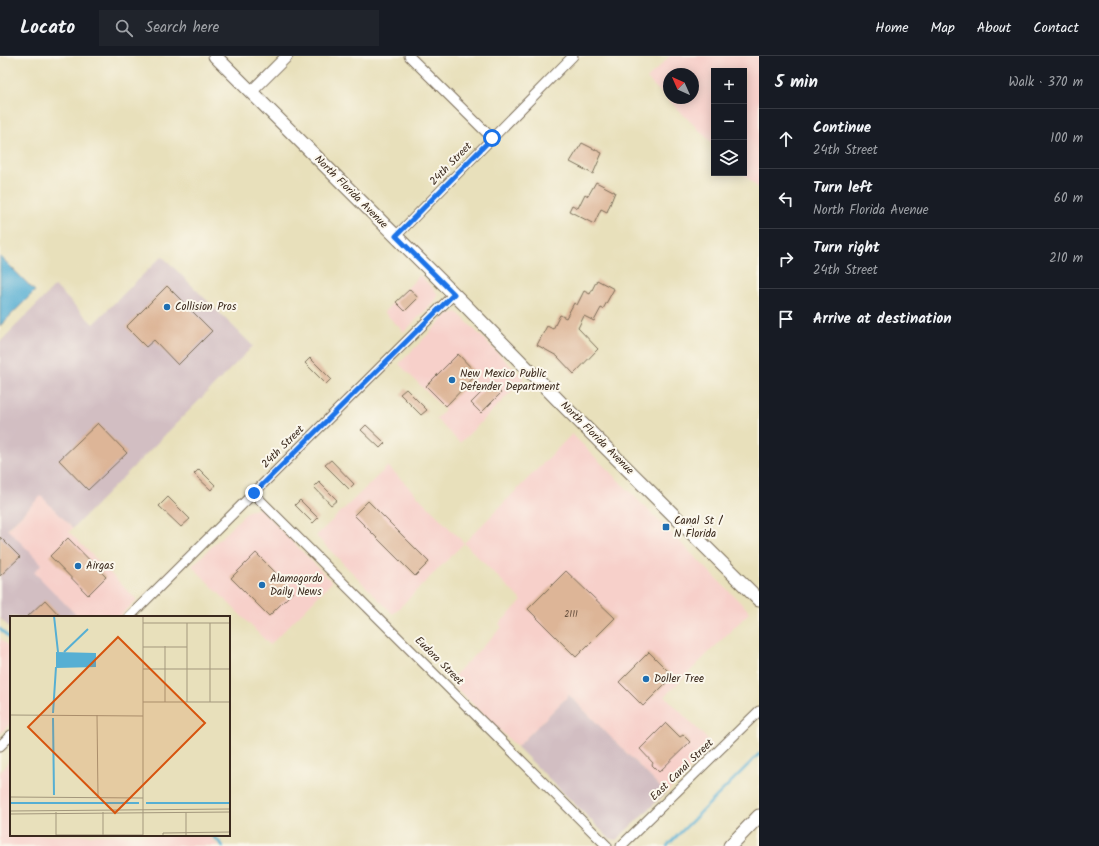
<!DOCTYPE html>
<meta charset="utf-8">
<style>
body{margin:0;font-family:Kalam,sans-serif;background:#20242c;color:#f1f3f6}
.controls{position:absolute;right:12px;top:12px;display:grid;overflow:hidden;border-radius:0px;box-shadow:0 2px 10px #0003}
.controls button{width:36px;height:36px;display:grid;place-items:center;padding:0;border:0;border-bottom:1px solid #363941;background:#171b24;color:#f1f3f6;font:20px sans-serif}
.compass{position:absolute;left:663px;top:12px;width:36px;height:36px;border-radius:50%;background:#171b24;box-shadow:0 2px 10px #0003;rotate:315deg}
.stop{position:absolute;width:12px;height:12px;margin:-9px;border:3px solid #1a73e8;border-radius:50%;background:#fff}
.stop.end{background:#1a73e8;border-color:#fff;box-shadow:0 1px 4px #0008}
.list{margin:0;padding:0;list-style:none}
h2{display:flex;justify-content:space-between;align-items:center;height:52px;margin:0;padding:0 16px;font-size:17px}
h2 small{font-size:13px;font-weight:400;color:#9ea1a6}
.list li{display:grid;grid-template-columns:26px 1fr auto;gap:12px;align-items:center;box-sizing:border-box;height:60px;padding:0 16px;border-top:1px solid #363941}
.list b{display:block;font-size:15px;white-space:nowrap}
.list p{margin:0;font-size:13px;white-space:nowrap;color:#9ea1a6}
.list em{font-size:13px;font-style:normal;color:#9ea1a6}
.icon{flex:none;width:22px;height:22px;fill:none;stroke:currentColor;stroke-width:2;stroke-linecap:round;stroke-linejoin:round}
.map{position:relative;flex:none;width:759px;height:790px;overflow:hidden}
header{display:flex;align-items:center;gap:24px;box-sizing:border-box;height:56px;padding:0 20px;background:#171b24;border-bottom:1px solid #363941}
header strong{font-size:19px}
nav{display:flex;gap:22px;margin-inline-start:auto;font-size:14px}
.search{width:280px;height:36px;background:#20242c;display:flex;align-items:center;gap:10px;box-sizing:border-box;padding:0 14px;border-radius:0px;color:#9ea1a6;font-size:15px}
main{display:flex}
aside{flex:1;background:#171b24}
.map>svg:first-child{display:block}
.built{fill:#f7d0ca;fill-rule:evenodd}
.industrial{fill:#d2bec2}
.water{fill:#56afd3;stroke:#486c78}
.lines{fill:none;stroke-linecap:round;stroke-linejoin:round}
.stream{stroke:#56afd3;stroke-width:2.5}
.building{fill:#ddb597}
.minor-casing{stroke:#786a55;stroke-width:11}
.tertiary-casing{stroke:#786a55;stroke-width:13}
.secondary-casing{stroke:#786a55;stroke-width:15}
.minor{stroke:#fff;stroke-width:9}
.tertiary{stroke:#fff;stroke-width:11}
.secondary{stroke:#fff;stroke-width:13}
.route{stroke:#1a73e8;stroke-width:5}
.poi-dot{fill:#1f6fb2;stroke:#fbf7ec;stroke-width:1.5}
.labels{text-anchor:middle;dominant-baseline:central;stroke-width:4;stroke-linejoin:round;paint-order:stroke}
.number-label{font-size:9px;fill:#644d3c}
.street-label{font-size:11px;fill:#3b2a1e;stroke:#fbf7ec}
.poi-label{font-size:11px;fill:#3b2a1e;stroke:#fbf7ec;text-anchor:start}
.inset-river{fill:none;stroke:#56afd3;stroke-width:2}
.inset-road{fill:none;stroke:#a3977c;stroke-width:1}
.view{fill:#d7540e;fill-opacity:0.15;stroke:#d7540e;stroke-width:2}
.inset-edge{fill:none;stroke:#3b2a1e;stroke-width:2}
</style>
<header>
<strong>Locato</strong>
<div class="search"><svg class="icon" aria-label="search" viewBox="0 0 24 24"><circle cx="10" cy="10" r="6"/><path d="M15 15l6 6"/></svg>Search here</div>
<nav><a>Home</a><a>Map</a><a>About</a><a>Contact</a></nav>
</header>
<main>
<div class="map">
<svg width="759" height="790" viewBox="0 0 759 790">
<rect width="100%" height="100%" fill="#fbf7ec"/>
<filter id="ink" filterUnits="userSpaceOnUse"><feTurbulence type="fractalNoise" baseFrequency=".025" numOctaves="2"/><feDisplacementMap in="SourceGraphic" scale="8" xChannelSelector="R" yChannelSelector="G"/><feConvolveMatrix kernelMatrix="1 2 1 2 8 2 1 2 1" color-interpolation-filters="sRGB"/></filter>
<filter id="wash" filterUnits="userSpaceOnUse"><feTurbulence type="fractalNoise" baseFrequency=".012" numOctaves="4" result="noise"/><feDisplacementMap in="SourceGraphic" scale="16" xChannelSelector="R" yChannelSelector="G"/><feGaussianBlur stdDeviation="0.9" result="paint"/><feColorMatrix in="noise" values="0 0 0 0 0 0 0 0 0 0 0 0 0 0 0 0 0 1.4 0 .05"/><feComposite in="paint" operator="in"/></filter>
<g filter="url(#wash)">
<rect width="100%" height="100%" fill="#e8e0bb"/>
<g class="built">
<path d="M670,0H759V133L743,117H744V15H714V89L647,23ZM669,18H693V42H669Z"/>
<path d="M420,219L438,238L436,244L404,276L384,256Z"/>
<path d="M457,256L524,323L460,387L436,363L445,354L399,308L448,258Z"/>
<path d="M572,378L750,556L665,640L713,689L666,737L569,639L517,691L449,625L502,571L499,568L522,545L464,487L393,558L316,480L388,410L464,487Z"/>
<path d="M41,439L73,472L69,476L137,544L119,561H78L33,516L41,508L7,474Z"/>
<path d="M260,452L332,526L270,589L192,510L248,455Z"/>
<path d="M0,582L11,593V667L0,678Z"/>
<path d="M11,702V779H208L219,790H0V717Z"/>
</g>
<g class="industrial">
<path d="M162,200L253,290L73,472L41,440L7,473L42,508L34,516L78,561H11V573L0,562V286L55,230L93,268Z"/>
<path d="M569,639L666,737L616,784L609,782L517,691Z"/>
</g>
<path class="water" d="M0,200L35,235L0,270Z"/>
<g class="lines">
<g class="stream">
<path d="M0,573L11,584"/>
<path d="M212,779L223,790"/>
<path d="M667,790L759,698"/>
</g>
</g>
<g id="blocks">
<g class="building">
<path d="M582,87L602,97L593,118L570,106Z"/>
<path d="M596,126L615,136L607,156L601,153L594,168L569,155L572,149L578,152L585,138L588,140Z"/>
<path d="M597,224L614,233L603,253L601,252L594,265L584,260L578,272L598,293L574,318L557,300L537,289L547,270L553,273L560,259L566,262L574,247L577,249L584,235L590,238Z"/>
<path d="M167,230L212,275L178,309L154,284L146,291L126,271Z"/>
<path d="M410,233L418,242L405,255L396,246Z"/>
<path d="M458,298L477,318L446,350L426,330Z"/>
<path d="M310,302L331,323L326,328L305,307Z"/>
<path d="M491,327L501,337L481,357L471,347Z"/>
<path d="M406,333L427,354L421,359L400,338Z"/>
<path d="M98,367L127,397L88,434L59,404Z"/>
<path d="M366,369L385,387L380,392L361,374Z"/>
<path d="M331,404L354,428L349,433L325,409Z"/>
<path d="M199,413L215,429L211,434L194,418Z"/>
<path d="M319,426L337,444L331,449L314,431Z"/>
<path d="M168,441L190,463L181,471L159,450Z"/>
<path d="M300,444L318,462L313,467L295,449Z"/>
<path d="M368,445L429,506L415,520L354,459Z"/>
<path d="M0,481L20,501L0,520Z"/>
<path d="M68,482L106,521L88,539L50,500Z"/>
<path d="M256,497L294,535L269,560L231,522Z"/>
<path d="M566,515L615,562L576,601L528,553Z"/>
<path d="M45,544L61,561H27Z"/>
<path d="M649,596L673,620L643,650L619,626Z"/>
<path d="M666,667L680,681L683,679L690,686L659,716L652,709L653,707L640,693Z"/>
</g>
</g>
</g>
<g filter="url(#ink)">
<use href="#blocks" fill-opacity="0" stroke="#786a55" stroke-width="1"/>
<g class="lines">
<defs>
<g id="minor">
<path d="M409,0L492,82"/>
<path d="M396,180L573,0"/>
<path d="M253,437L607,790"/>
<path d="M129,561L454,238"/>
<path d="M0,690L11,679"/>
<path d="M621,790L759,655"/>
</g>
<path id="tertiary" d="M251,36L287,0"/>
<g id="secondary">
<path d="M215,0L466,250L561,347L759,544"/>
<path d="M730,790L759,760"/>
</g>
</defs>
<use href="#minor" class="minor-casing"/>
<use href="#tertiary" class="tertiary-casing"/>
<use href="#secondary" class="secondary-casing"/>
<use href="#minor" class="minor"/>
<use href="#tertiary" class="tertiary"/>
<use href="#secondary" class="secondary"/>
</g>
</g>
<g class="lines" filter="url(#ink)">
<path class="route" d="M254,437L454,238L396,180L492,82"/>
</g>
<g class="poi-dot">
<circle cx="167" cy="251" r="4"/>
<circle cx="452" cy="324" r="4"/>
<rect x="662" y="467" width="8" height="8" rx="2"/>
<circle cx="78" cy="510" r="4"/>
<circle cx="262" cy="529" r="4"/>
<circle cx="646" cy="623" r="4"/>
</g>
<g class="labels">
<g class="number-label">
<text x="571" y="558">2111</text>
</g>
<g class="street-label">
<text transform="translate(451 108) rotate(-46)">24th Street</text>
<text transform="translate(351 136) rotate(45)">North Florida Avenue</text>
<text transform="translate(597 382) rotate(45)">North Florida Avenue</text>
<text transform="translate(283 391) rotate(-45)">24th Street</text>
<text transform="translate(439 605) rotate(45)">Eudora Street</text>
<text transform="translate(682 714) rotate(-44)">East Canal Street</text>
</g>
<g class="poi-label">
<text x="175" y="251">Collision Pros</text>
<text x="460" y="318">New Mexico Public<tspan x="460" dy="13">Defender Department</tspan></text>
<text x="674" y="465">Canal St /<tspan x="674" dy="13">N Florida</tspan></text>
<text x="86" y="510">Airgas</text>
<text x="270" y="523">Alamogordo<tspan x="270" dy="13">Daily News</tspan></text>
<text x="654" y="623">Doller Tree</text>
</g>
</g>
<g transform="translate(10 560)">
<rect width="220" height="220" fill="#e8e0bb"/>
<path d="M46,36L86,37V51L46,52Z" fill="#56afd3"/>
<path class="inset-river" d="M44,0L48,36M54,36L78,13M43,97L46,51M43,102L44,179M0,187H129M136,187H220"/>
<path class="inset-road" d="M133,0V220M133,7H220M177,7V86M155,30V86M133,31H177M133,53H220M133,86H220M200,86V7M0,99L133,100M87,99L88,181M0,181L133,182M0,195L220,193M46,196V219M93,196V219M176,196V220M0,198L220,196M46,219H133M153,220V217L220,216"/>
<path class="view" d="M108,21L195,107L105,197L18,111Z"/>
<rect width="220" height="220" class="inset-edge"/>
</g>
</svg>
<div class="controls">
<button>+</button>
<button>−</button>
<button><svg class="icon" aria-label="layers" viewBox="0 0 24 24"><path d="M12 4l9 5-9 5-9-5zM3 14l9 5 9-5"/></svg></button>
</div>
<svg class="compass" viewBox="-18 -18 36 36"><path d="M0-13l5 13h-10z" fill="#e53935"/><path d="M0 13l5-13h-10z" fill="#9ea1a6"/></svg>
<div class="stop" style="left:492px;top:82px"></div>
<div class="stop end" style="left:254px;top:437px"></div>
</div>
<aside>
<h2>5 min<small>Walk · 370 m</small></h2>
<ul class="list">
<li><svg class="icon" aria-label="ahead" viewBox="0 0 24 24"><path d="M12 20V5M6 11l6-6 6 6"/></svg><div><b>Continue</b><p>24th Street</p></div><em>100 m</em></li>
<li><svg class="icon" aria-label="left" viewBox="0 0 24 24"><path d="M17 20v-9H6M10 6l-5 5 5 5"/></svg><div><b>Turn left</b><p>North Florida Avenue</p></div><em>60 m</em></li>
<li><svg class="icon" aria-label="right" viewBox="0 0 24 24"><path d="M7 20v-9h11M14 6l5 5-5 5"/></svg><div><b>Turn right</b><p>24th Street</p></div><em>210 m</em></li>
<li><svg class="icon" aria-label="arrive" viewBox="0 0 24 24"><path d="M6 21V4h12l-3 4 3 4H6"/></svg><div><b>Arrive at destination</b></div></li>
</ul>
</aside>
</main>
